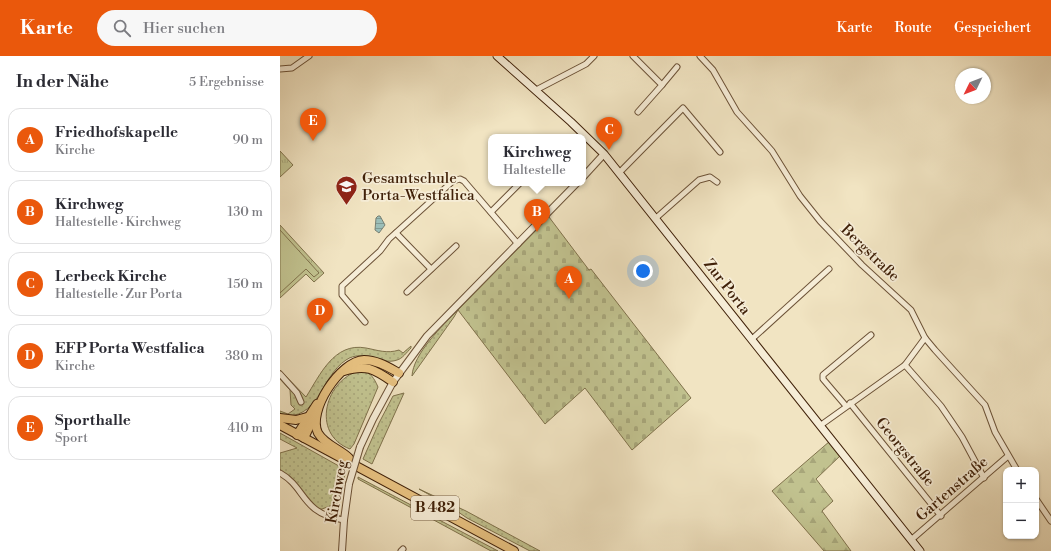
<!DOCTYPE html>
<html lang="de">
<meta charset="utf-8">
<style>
body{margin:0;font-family:"Libre Bodoni",serif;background:#f7f7f7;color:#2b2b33}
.controls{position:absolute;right:12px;bottom:12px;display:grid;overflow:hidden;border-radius:8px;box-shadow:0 1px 3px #0004}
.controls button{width:36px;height:36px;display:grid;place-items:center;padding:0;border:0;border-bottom:1px solid #e1e1e2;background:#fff;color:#2b2b33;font:20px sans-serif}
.compass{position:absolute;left:675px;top:12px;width:36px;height:36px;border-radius:50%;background:#fff;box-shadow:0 1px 3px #0004;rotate:227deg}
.you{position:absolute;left:363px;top:215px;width:14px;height:14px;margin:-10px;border:3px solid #fff;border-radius:50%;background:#1a73e8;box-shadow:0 0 0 6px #1a73e833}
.badge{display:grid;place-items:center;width:26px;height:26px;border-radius:50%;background:#ea580c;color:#fff;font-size:13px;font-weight:700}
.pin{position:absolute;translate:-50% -33px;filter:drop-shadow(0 1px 2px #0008)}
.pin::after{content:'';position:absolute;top:21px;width:14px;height:12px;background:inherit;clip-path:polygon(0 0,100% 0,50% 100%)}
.popup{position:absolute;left:208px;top:78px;width:98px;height:52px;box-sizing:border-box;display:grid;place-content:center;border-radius:8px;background:#fff;filter:drop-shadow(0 1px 3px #0005);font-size:13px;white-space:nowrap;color:#7c7c81}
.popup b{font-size:15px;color:#2b2b33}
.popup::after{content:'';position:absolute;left:50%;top:100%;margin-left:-8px;border:8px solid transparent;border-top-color:#fff}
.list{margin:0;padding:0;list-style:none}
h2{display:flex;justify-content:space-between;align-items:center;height:52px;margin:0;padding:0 16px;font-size:17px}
h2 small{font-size:13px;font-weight:400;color:#7c7c81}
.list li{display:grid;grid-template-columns:26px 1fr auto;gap:12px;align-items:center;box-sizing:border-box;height:64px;margin:0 8px 8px;padding:0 8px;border:1px solid #e1e1e2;border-radius:12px}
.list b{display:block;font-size:15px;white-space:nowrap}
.list p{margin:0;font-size:13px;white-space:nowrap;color:#7c7c81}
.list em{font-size:13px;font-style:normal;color:#7c7c81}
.icon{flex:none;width:22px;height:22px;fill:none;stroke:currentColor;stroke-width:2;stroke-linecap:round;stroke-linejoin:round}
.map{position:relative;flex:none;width:771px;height:495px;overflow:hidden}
header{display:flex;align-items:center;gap:24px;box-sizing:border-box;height:56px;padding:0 20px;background:#ea580c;color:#fff}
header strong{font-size:19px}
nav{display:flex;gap:22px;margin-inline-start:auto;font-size:14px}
.search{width:280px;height:36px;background:#f7f7f7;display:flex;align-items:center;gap:10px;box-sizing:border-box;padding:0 14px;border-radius:22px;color:#7c7c81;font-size:15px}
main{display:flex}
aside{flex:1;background:#fff}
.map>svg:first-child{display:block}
.grass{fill:url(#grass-dots);stroke:#80724c}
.forest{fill:url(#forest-firs);stroke:#80724c}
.cemetery{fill:url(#cemetery-stones);stroke:#80724c}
.park{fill:url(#park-tufts);stroke:#80724c}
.pitch{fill:#c1c28f;stroke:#80724c}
.water{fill:url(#water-rules);stroke:#777f72}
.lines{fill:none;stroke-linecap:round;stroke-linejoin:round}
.minor-casing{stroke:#6c5237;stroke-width:7}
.tertiary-casing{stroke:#6c5237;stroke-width:8}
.secondary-casing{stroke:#402109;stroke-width:9}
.primary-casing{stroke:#402109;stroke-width:10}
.minor{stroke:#f6edd7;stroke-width:5}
.tertiary{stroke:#f6edd7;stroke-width:6}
.secondary{stroke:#f6edd7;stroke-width:7}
.primary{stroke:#e8c281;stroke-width:8}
.tertiary-bridge-casing{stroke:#6c5237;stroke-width:8;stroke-linecap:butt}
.tertiary-bridge{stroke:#f6edd7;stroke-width:6}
.labels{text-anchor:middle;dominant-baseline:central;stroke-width:3.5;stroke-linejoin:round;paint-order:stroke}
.shield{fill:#f6edd7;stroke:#775e47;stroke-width:1}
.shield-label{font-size:14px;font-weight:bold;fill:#402109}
.poi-label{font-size:15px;fill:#402109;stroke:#f6edd7;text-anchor:start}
.street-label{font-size:15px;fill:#402109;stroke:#f6edd7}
</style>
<header>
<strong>Karte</strong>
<div class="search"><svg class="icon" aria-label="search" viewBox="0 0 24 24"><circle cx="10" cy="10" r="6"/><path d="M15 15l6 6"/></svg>Hier suchen</div>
<nav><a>Karte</a><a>Route</a><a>Gespeichert</a></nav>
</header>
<main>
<aside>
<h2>In der Nähe<small>5 Ergebnisse</small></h2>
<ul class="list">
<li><span class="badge">A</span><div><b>Friedhofskapelle</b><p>Kirche</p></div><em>90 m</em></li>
<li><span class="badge">B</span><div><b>Kirchweg</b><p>Haltestelle · Kirchweg</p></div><em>130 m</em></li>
<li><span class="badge">C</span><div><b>Lerbeck Kirche</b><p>Haltestelle · Zur Porta</p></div><em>150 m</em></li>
<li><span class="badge">D</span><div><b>EFP Porta Westfalica</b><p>Kirche</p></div><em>380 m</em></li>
<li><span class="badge">E</span><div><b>Sporthalle</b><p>Sport</p></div><em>410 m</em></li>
</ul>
</aside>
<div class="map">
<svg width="771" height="495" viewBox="0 0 771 495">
<defs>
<pattern id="grass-dots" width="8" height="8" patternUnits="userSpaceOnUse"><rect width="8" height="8" fill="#c1c28f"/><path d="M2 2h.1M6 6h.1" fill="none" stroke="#a7a67a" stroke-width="1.8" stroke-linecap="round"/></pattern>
<pattern id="forest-firs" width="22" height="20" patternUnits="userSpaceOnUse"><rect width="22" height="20" fill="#c1c28f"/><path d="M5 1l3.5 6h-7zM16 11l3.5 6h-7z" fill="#a7a67a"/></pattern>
<pattern id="cemetery-stones" width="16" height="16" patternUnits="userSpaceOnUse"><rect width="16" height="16" fill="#c1c28f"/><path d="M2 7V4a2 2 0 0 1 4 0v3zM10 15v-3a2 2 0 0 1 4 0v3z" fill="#a7a67a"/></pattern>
<pattern id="park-tufts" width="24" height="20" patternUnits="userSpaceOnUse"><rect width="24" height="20" fill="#c1c28f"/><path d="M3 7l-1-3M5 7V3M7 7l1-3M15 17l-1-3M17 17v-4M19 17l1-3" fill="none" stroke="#a7a67a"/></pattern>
<pattern id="water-rules" width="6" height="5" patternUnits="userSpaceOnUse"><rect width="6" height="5" fill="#9bbeb8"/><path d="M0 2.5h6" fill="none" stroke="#809a94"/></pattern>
</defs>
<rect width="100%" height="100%" fill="#f1e4c2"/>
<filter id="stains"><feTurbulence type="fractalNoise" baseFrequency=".005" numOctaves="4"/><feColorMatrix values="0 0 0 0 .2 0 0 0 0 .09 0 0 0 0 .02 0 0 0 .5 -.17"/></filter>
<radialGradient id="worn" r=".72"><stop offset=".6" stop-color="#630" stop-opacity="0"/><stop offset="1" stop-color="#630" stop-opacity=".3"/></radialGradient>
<g class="grass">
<path d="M178,254L174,261L132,320C133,298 163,269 178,254Z"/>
<path d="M131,290V292C127,296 122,303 117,304C101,310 84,292 66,304C40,321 39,366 0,359V355L8,358L15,353L11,349L10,334L0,323V314L26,341C40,319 54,286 86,292C97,294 107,298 119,294L123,297Z"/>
<path d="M82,314C91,317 94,322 98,331L74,388L70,393C30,378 45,322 82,314Z"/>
<path d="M124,337L92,408L83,403L99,367L113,340Z"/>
<path d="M0,377L66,414L58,447L42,453H33L9,424L0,420V397L17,392L0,383Z"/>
<path d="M78,421L218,495H211L78,423Z"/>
<path d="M139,433L186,455L260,495H250L187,462L168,449Z"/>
</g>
<path class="forest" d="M550,385L561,399L536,423L553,445L542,455L571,495H544L492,435Z"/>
<path class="cemetery" d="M269,161L309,214L311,213L411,342L352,394L305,332L265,368L178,254Z"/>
<g class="park">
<path d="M0,95L13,109L0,121Z"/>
<path d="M0,169L44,217L34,226L26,218L0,242Z"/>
</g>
<path class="pitch" d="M0,174L39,217L34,221L26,213L0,237Z"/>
<path class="water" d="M98,160H100L105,169L99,177L95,174L96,162Z"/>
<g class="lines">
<defs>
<g id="minor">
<path d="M353,0L382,29L358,56"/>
<path d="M420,0L433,14L457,56L492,95L520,140L540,165L582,209L631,254L645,282L655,294L705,349L715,376L737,414"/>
<path d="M0,13L12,12L29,0"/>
<path d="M382,29L397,11"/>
<path d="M256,34L306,8L314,0"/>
<path d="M339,117L403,52L440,96"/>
<path d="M211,156L240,127"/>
<path d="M376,162L419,124L430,121L437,126"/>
<path d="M116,177L151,213"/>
<path d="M127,236L176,190"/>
<path d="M85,266L62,239V230L100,195L109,183L173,125L180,123L184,125L238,188"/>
<path d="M472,283L549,213"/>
<path d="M625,309L661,350L682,381L704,422"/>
<path d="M0,318L17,337L21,346"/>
<path d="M570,347L661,460"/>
<path d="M566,350L543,323V319L591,279"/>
<path d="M541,369L625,309L645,282"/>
<path d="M0,417C18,427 21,442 35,453C44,460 53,462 64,464"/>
<path d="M756,443L771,465"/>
<path d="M631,484L728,400"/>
<path d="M121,495L123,493"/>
</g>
<g id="tertiary">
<path d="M303,121L324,98"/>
<path d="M80,391L93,363L113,326L147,280L297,127"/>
<path d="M62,495L64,464L69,428"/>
</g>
<path id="secondary" d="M217,0L291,66L324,98L640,495"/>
<g id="primary">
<path d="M64,315C86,308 94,313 113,326"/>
<path d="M0,362L16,364L27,361"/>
<path d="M0,369L234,495"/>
<path d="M17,379L37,348"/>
<path d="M24,382L34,361"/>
<path d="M69,402C60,393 45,389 38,377C27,355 60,305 84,304C97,304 108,311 119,317"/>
</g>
</defs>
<use href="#minor" class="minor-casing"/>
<use href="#tertiary" class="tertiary-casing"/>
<use href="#secondary" class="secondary-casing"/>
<use href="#primary" class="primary-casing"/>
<use href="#minor" class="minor"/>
<use href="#tertiary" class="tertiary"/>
<use href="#secondary" class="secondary"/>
<use href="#primary" class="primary"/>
<defs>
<path id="tertiary-bridge" d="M69,428L80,391"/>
</defs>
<use href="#tertiary-bridge" class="tertiary-bridge-casing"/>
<use href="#tertiary-bridge" class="tertiary-bridge"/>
</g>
<defs>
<symbol id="school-pin" viewBox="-11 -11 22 30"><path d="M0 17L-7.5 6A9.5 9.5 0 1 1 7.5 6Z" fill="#8f2418" stroke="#f6edd7"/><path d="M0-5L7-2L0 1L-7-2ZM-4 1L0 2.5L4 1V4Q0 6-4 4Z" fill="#fff"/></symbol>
</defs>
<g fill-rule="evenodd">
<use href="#school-pin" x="54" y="118" width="25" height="34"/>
</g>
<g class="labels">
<rect class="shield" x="131" y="440" width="48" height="24" rx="3"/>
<g class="shield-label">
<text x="155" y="452">B 482</text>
</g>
<g class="poi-label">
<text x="82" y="122">Gesamtschule<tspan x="82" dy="17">Porta-Westfalica</tspan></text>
</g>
<g class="street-label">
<text transform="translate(590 197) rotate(44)">Bergstraße</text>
<text transform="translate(447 231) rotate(52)">Zur Porta</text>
<text transform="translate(625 396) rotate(51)">Georgstraße</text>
<text transform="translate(672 433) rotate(-41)">Gartenstraße</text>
<text transform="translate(57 436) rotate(-80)">Kirchweg</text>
</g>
</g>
<rect width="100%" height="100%" filter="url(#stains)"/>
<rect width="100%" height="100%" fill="url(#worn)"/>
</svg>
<div class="controls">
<button>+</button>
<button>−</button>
</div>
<svg class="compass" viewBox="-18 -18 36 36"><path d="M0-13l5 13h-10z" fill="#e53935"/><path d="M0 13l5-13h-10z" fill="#7c7c81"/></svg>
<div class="you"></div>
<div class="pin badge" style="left:289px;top:243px">A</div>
<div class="pin badge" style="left:257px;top:176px">B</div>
<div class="popup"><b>Kirchweg</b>Haltestelle</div>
<div class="pin badge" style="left:329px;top:94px">C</div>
<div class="pin badge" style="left:40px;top:275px">D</div>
<div class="pin badge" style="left:33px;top:85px">E</div>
</div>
</main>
